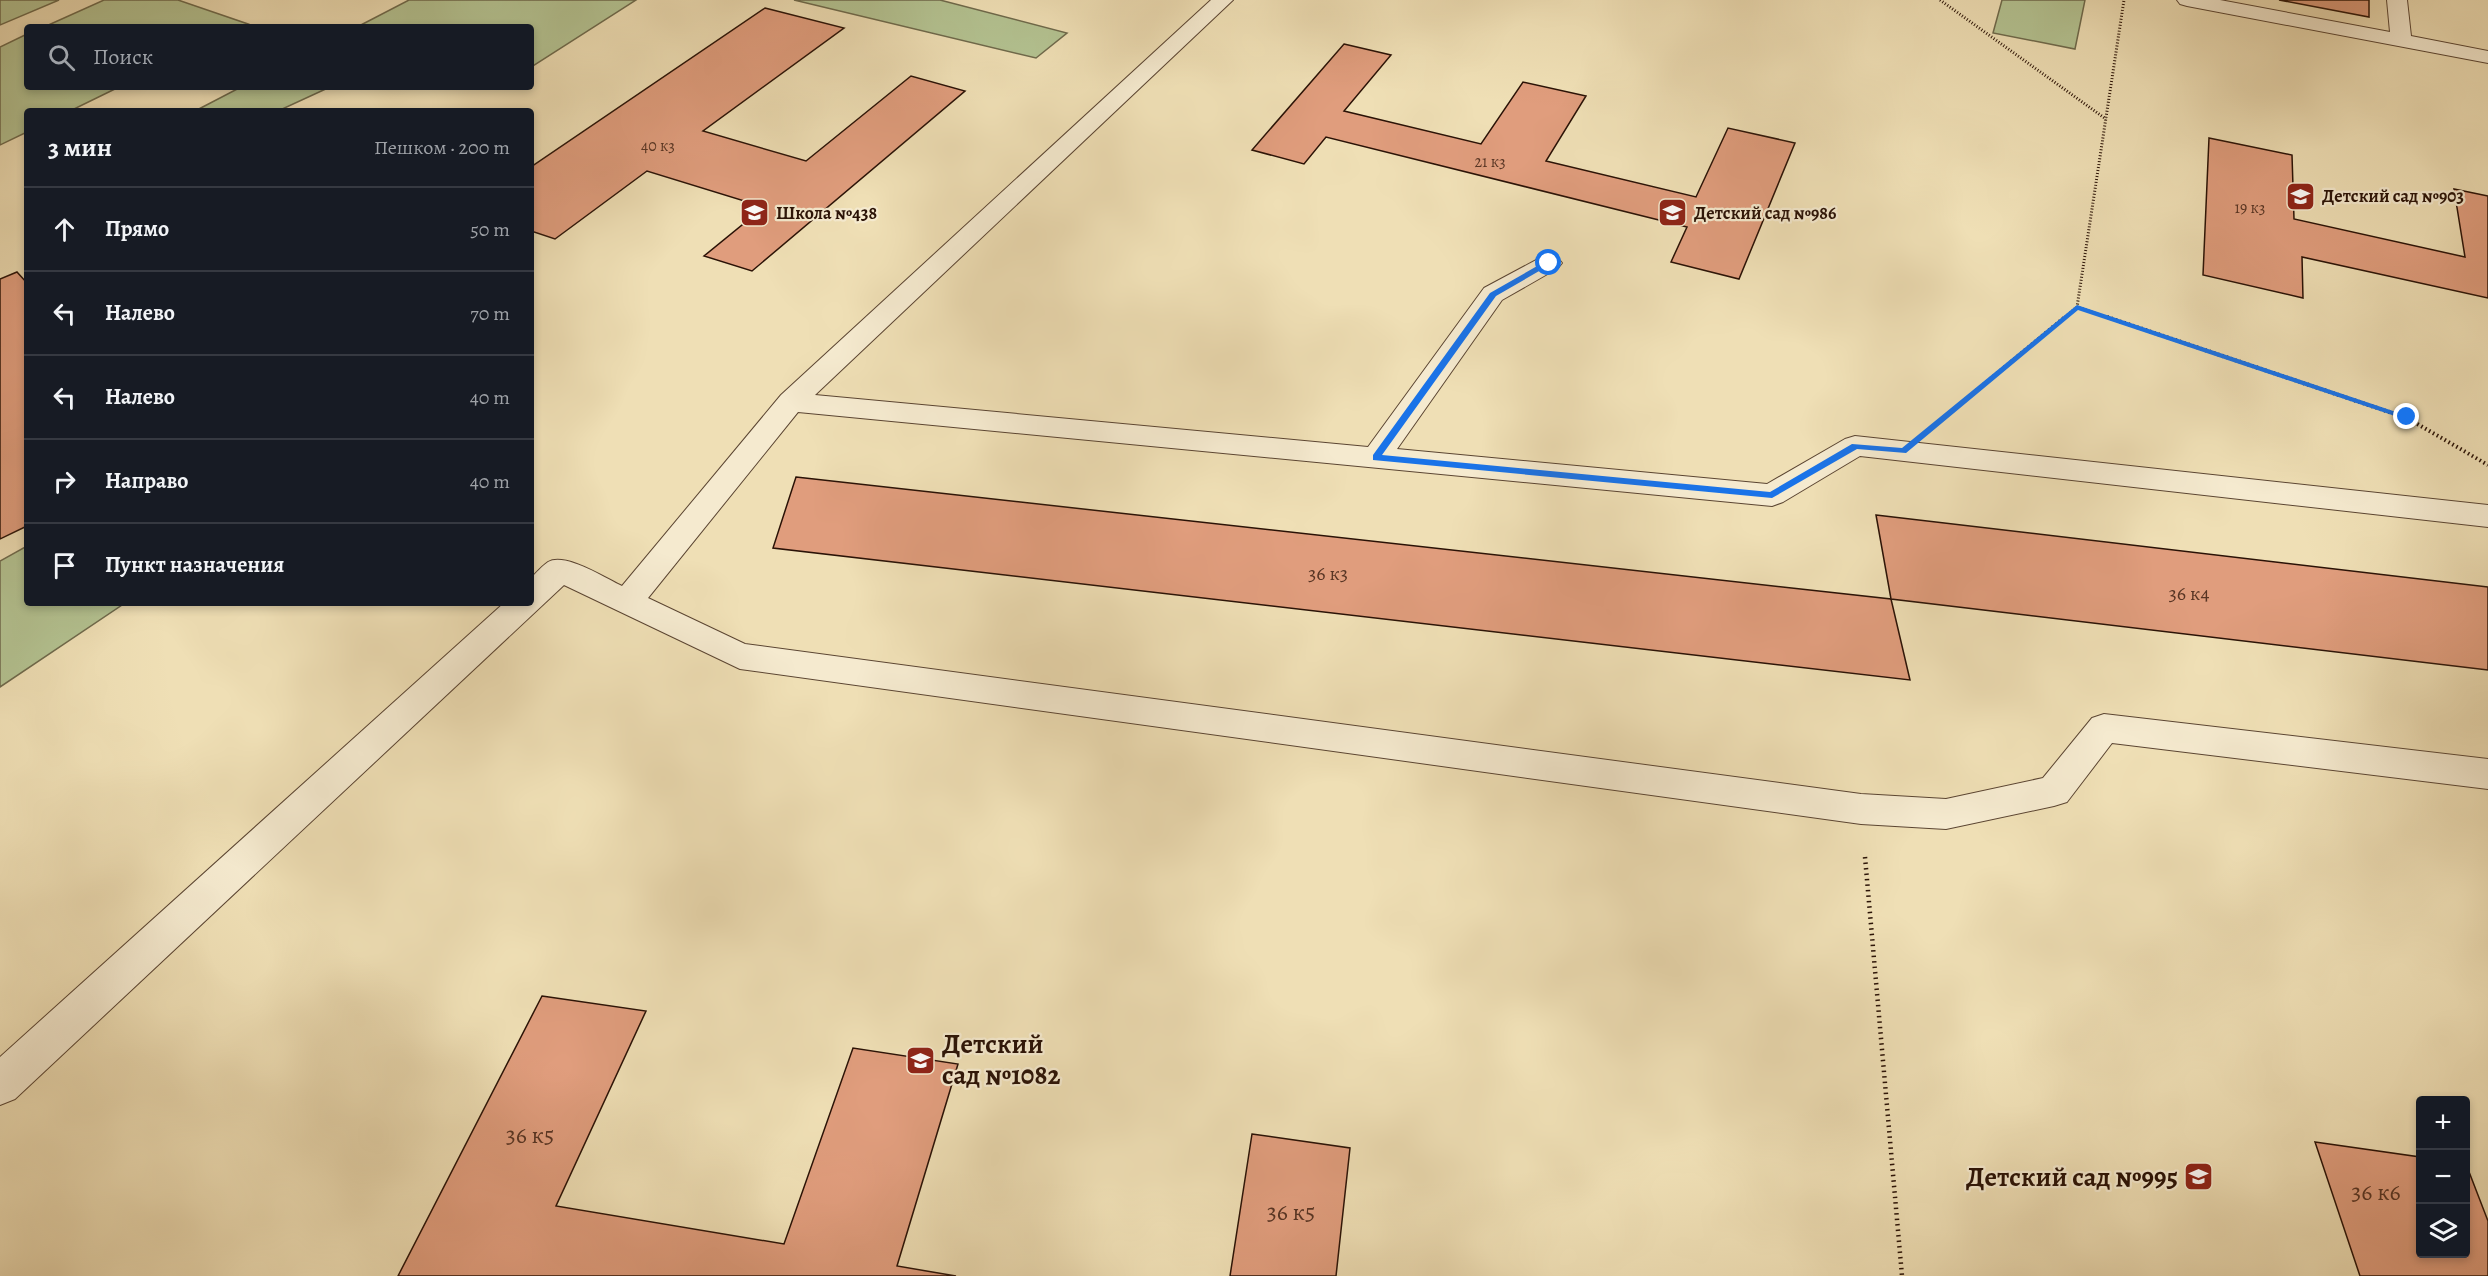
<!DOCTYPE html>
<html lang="ru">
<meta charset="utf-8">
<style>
body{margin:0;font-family:Alegreya,serif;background:#242831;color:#f1f3f6}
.controls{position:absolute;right:18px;bottom:18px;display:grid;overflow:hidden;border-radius:6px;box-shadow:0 3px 9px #0003}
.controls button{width:54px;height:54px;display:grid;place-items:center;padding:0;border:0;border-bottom:2px solid #363941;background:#171b24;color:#f1f3f6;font:30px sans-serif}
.stop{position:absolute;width:18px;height:18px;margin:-14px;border:4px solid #1a73e8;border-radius:50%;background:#fff}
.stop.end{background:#1a73e8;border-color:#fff;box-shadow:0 2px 6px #0008}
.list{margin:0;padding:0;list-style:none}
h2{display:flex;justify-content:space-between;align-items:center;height:78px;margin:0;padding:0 24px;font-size:26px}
h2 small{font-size:20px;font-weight:400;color:#9ea1a6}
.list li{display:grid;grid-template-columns:39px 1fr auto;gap:18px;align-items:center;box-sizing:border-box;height:84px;padding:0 24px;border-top:2px solid #363941}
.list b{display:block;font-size:22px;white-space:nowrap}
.list em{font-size:20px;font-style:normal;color:#9ea1a6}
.icon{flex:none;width:33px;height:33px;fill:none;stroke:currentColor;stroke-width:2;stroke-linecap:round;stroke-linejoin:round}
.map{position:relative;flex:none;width:2488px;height:1276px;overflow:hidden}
.search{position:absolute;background:#171b24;box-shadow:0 3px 9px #0003;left:24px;top:24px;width:510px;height:66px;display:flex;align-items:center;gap:15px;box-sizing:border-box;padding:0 21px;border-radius:6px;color:#9ea1a6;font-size:22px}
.panel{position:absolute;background:#171b24;box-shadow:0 3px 9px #0003;left:24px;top:108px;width:510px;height:498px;border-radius:6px}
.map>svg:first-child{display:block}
.green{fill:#b4c392;stroke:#6f6a4c;stroke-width:1.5}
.building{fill:#e09d7d;stroke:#2a1206;stroke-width:1.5}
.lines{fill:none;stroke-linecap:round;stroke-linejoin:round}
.service-casing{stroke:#5b4532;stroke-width:2}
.path-far2{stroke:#2a1206;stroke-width:3;stroke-dasharray:1 2;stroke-linecap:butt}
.path-far1{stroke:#2a1206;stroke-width:4;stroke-dasharray:1.5 3;stroke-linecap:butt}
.path{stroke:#2a1206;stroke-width:4.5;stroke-dasharray:1.5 4;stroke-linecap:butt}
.service{fill:#f5eacf;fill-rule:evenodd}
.route{fill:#1a73e8}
.labels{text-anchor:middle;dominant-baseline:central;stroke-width:4.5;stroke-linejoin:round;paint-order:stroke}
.far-number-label{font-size:16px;fill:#583524}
.far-poi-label{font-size:18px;font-weight:bold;fill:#2a1206;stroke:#f5eacf;text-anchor:start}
.number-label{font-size:20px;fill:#583524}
.near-number-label{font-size:24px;fill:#583524}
.near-poi-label{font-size:27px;font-weight:bold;fill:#2a1206;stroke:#f5eacf;text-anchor:start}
</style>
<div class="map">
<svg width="2488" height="1276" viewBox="0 0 2488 1276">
<rect width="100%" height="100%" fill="#efdfb5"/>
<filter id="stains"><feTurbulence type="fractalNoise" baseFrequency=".00333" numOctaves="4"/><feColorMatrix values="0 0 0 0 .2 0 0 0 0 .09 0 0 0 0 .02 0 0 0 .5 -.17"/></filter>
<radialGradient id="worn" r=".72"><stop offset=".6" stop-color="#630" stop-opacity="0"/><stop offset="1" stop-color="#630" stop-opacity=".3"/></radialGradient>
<g class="green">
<path d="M0,0H59L0,25Z"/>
<path d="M104,0H178L248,24L242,27H44Z"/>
<path d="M409,0H636L533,66L531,65V27H357Z"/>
<path d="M794,0H940L1067,33L1036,58Z"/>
<path d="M2002,0H2085L2075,49L1993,33Z"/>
<path d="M27,34V87H119L70,111H27V132L0,145V47Z"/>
<path d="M241,87H330L278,111H195Z"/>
<path d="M27,546V603H125L0,687V561Z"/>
</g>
<g class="building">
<path d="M2279,0H2369V17Z"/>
<path d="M765,8L844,28L703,131L806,161L911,76L965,91L752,271L704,256L764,207L647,171L555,239L531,231V167Z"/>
<path d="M1344,44L1391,55L1344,111L1481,144L1523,82L1586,96L1546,161L1696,197L1728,128L1795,143L1739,279L1671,262L1687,227L1326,137L1304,164L1252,150Z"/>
<path d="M2209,138L2292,155L2294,219L2465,257L2454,189L2488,196V298L2302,257L2303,298L2203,275Z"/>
<path d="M17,272L27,283V526L0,539V279Z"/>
<path d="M796,477L1891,599L1910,680L773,548Z"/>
<path d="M1876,515L2488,587V670L1891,599Z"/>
<path d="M542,996L646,1011L556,1206L784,1244L853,1048L958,1064L897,1266L956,1276H398Z"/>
<path d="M1252,1134L1350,1148L1336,1276H1230Z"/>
<path d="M2315,1142L2420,1157V1254H2466V1164L2488,1221V1276H2360Z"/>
</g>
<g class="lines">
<defs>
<g id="service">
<path d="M1211,0H1233L815,395L1368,447L1484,288L1540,258L1549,255L1558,258L1562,263L1558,268L1502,300L1397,449L1767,484L1845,439L1855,436L2488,505V527L1860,456L1783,502L1772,506L798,412L648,598L745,644L1861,794L1946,799L2043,778L2092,718L2104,714L2488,759V789L2112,743L2067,802L2054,806L1946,829L1861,824L740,669L564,585L15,1099L0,1105V1057L504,603H531V578C536,573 542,566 548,562C565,552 605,578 622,586L781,395Z"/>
<path d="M2177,0H2220L2390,32L2387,0H2407L2411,36L2488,51V63L2187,6L2180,4Z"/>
</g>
</defs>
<use href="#service" class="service-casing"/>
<g class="path-far2">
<path d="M1940,0L2106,119"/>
<path d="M2077,307L2112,319"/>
<path d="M2063,319L2077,307L2124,0"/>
</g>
<g class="path-far1">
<path d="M2107,317L2407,418L2488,465"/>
<path d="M1952,411L2065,317"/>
</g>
<path class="path" d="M1865,857L1902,1276"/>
<use href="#service" class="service"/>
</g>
<path class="route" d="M1546,261L1553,263L1496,296L1382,455L1770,492L1852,444L1902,448L2077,305L2411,417L2404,419L2078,310L1906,453L1857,449L1772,498L1373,460V455L1490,293Z"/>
<defs>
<symbol id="school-square" viewBox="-11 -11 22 22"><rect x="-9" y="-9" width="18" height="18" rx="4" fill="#8f2418" stroke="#f5eacf"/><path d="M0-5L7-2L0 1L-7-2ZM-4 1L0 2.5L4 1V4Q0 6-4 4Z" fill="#fff"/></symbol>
</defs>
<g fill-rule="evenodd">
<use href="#school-square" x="2284" y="180" width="33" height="33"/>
<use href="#school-square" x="738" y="196" width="33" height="33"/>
<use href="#school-square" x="1656" y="196" width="33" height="33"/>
<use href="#school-square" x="904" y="1044" width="33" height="33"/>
<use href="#school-square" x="2182" y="1160" width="33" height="33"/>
</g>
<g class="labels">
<g class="far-number-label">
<text x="658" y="146">40 к3</text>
<text x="1490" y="162">21 к3</text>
<text x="2250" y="208">19 к3</text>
</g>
<g class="far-poi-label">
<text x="2322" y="196">Детский сад №903</text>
<text x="776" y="213">Школа №438</text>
<text x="1694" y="213">Детский сад №986</text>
</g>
<g class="number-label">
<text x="1328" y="573">36 к3</text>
<text x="2189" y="593">36 к4</text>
</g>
<g class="near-number-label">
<text x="530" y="1135">36 к5</text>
<text x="2376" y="1192">36 к6</text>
<text x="1291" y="1212">36 к5</text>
</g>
<g class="near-poi-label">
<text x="942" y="1044">Детский<tspan x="942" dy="31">сад №1082</tspan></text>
<text x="2178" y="1177" text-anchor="end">Детский сад №995</text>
</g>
</g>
<rect width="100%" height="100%" filter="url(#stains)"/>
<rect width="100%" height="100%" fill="url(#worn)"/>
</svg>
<div class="controls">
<button>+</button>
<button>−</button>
<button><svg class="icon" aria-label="layers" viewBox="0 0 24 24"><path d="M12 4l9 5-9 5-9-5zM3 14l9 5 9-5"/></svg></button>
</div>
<div class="stop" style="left:1549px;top:263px"></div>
<div class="stop end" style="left:2407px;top:417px"></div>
<div class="search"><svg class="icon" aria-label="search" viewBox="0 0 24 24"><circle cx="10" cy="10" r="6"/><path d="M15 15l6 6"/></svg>Поиск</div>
<section class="panel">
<h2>3 мин<small>Пешком · 200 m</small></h2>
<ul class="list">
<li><svg class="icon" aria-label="ahead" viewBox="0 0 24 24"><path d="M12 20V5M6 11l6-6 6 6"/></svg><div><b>Прямо</b></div><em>50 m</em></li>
<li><svg class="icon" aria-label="left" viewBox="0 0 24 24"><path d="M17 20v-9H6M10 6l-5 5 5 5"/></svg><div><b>Налево</b></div><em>70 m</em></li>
<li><svg class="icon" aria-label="left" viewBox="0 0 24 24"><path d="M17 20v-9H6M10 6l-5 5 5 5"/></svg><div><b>Налево</b></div><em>40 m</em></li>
<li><svg class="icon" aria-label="right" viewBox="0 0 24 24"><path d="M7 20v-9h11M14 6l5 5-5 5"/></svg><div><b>Направо</b></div><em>40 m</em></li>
<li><svg class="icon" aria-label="arrive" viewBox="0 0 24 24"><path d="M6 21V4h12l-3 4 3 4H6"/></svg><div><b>Пункт назначения</b></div></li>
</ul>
</section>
</div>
